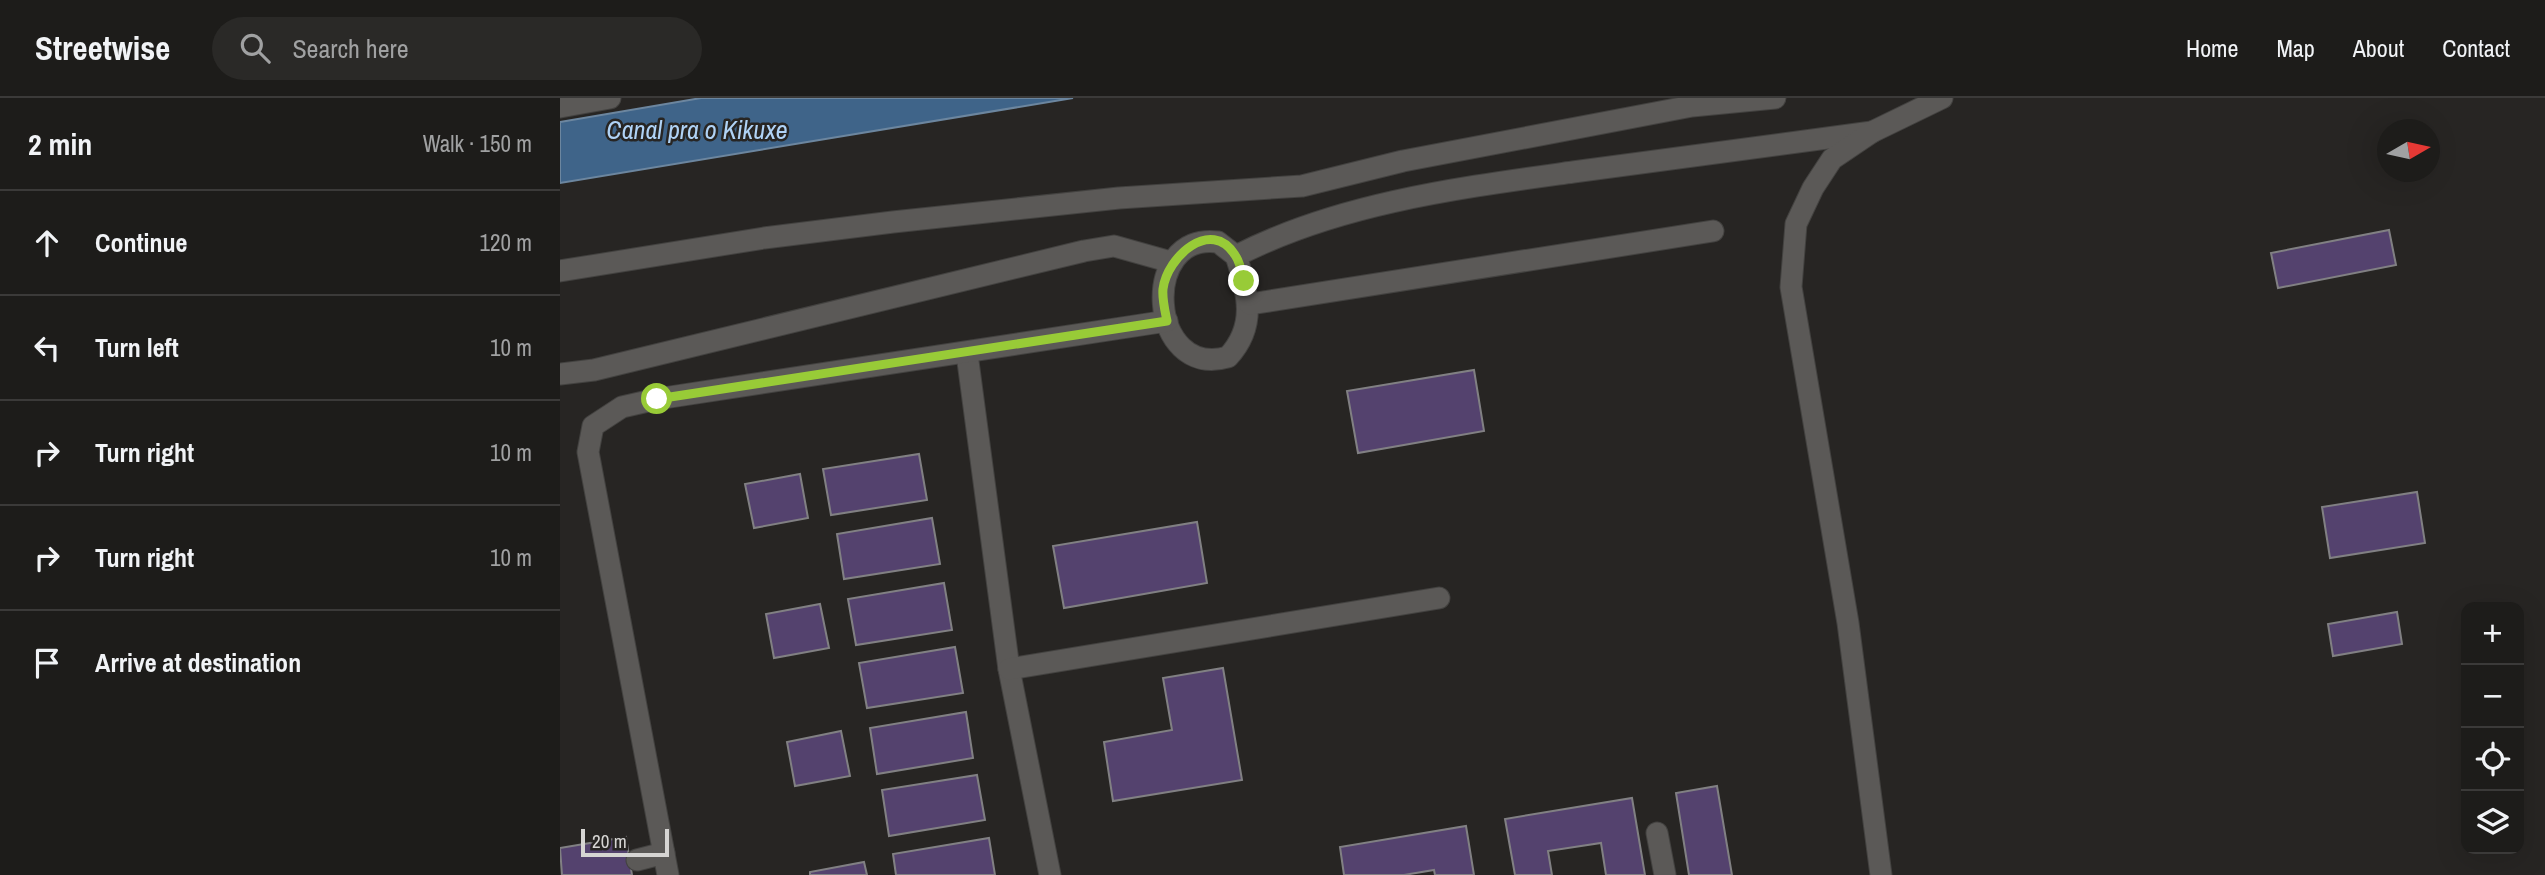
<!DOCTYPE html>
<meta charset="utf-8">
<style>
body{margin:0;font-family:"Archivo Narrow",sans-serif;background:#2a2927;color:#f1f3f6}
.controls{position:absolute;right:21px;bottom:21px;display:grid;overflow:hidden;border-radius:14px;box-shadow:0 7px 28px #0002}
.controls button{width:63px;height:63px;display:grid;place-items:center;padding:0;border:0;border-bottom:2px solid #3b3a39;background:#1d1c1a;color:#f1f3f6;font:35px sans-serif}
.compass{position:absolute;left:1817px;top:21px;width:63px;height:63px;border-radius:50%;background:#1d1c1a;box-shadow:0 7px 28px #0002;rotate:81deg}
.scale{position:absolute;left:21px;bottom:18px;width:88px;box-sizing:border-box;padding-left:7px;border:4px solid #d6d5d3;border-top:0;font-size:19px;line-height:24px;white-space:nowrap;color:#d6d5d3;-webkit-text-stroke:5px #272523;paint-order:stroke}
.stop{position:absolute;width:21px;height:21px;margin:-16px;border:5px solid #98cb37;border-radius:50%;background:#fff}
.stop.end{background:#98cb37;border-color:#fff;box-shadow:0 2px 7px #0008}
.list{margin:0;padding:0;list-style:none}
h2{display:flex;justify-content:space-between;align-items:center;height:91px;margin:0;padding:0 28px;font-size:30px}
h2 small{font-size:23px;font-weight:400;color:#a0a1a2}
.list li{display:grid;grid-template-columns:46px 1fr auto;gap:21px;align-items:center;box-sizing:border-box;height:105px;padding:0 28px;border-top:2px solid #3b3a39}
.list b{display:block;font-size:26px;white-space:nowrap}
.list em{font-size:23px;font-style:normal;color:#a0a1a2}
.icon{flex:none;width:38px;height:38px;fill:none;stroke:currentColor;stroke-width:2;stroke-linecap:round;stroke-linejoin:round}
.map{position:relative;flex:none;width:1985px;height:777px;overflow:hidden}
header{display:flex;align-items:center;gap:42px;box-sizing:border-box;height:98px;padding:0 35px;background:#1d1c1a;border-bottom:2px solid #3b3a39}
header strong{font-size:33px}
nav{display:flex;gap:38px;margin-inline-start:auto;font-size:24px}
.search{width:490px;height:63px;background:#2a2927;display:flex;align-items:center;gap:18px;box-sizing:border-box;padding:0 24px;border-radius:38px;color:#a0a1a2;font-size:26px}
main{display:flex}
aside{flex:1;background:#1d1c1a}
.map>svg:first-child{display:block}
.water{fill:#3f6489;stroke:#6c869f;stroke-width:2}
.building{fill:#54426e;stroke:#818083;stroke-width:2}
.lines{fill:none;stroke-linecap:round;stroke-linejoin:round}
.minor-casing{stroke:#434240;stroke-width:23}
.minor{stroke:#5b5957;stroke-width:21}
.route{stroke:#98cb37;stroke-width:9}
.labels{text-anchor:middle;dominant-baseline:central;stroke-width:5;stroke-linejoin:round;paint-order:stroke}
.water-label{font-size:26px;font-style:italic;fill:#b0d3f6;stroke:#272523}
</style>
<header>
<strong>Streetwise</strong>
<div class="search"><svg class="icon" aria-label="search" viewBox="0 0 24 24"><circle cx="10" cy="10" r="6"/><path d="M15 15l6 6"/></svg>Search here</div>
<nav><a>Home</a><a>Map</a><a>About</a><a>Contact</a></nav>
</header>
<main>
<aside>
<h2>2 min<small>Walk · 150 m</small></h2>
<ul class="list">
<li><svg class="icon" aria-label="ahead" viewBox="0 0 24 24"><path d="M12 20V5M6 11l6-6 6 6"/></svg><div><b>Continue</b></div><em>120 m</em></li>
<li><svg class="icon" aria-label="left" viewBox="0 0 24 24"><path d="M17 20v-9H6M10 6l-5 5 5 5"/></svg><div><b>Turn left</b></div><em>10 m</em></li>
<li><svg class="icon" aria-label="right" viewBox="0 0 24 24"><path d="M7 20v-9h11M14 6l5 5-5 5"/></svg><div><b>Turn right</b></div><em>10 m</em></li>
<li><svg class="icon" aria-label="right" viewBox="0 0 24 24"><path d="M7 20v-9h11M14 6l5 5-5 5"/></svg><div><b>Turn right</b></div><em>10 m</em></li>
<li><svg class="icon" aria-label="arrive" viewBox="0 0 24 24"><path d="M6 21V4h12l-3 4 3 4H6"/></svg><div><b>Arrive at destination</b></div></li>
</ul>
</aside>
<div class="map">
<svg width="1985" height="777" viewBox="0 0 1985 777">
<rect width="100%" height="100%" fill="#272523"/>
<path class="water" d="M141,0H513L0,85V24Z"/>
<g class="building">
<path d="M1829,132L1836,167L1718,190L1711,155Z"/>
<path d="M914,272L924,333L798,355L787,293Z"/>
<path d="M359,356L367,402L271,417L263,371Z"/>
<path d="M240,376L248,420L194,430L185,386Z"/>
<path d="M1857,394L1865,445L1770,460L1762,409Z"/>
<path d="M372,420L380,466L284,481L277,436Z"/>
<path d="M637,424L647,485L504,510L493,448Z"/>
<path d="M384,485L392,532L296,547L288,501Z"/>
<path d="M260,506L269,550L214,560L206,516Z"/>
<path d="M1837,514L1842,546L1773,558L1768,526Z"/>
<path d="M395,549L403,595L307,610L299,565Z"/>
<path d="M663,570L682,682L553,703L544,644L612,632L603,580Z"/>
<path d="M406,614L413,660L317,676L310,630Z"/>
<path d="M281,633L290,678L235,688L227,644Z"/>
<path d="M417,677L425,722L329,738L322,692Z"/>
<path d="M1157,688L1172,777H1129L1116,695Z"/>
<path d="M1072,700L1085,777H1046L1041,745L988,753L992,777H955L945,721Z"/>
<path d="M906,728L914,777H875L874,772L844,777H784L780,749Z"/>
<path d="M66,739L72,777H2L0,750Z"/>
<path d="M429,740L435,777H336L333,756Z"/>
<path d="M304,764L307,777H250V774Z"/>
</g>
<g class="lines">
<defs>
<g id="minor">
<path d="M0,9L50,0"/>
<path d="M676,158L658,144C579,133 588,282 668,259C697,228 688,195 676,158C779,105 899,90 1013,74C1112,60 1212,47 1312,34"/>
<path d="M0,173L204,140L333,124L559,100L742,88L843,63L1132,8L1215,0"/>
<path d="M690,206L1153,133"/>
<path d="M407,256L449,571L490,777"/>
<path d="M0,276L34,272L524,153L554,148L611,164"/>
<path d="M449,571L879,500"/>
<path d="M1097,735L1105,777"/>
<path d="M77,762L104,755"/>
<path d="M108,777L28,354L33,328L62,309L97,301L607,223"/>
<path d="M1321,777L1288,525L1231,189L1236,126L1253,90L1272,61L1312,34L1382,0"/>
</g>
</defs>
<use href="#minor" class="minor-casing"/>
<use href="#minor" class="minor"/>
</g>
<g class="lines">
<path class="route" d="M97,301L607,223C605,213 602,201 603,191C607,159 651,119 675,157C680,164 682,175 684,183"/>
</g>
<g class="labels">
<g class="water-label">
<text x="137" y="31">Canal pra o Kikuxe</text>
</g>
</g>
</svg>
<div class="controls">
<button>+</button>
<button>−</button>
<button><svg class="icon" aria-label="locate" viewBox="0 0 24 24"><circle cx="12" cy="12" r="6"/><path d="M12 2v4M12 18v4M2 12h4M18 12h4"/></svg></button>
<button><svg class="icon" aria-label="layers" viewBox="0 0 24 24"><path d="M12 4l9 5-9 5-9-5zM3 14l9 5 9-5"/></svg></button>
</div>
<svg class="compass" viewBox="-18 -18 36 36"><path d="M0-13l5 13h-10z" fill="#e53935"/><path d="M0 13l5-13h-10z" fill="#a0a1a2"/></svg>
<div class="scale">20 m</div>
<div class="stop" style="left:97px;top:301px"></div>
<div class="stop end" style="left:684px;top:183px"></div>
</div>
</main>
